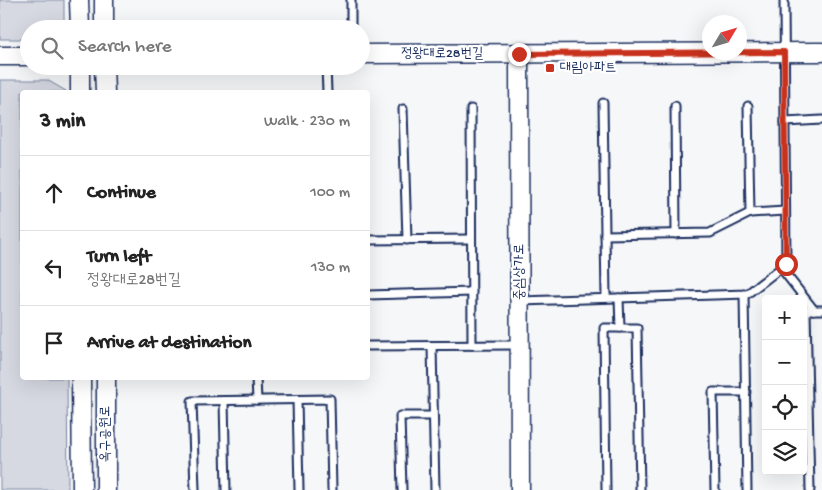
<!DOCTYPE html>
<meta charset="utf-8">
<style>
body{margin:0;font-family:"Gochi Hand","Poor Story",sans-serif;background:#f2f2f2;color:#222}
.controls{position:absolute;right:15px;bottom:15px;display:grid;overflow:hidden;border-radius:5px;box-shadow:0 5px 20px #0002}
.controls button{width:45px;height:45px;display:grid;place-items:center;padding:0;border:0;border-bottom:1px solid #e0e0e0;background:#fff;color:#222;font:25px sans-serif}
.compass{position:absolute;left:702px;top:15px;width:45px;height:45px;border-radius:50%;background:#fff;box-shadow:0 5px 20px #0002;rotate:52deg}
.stop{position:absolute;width:15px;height:15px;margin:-11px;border:4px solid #c8321e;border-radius:50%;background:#fff}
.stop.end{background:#c8321e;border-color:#fff;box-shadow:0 1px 5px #0008}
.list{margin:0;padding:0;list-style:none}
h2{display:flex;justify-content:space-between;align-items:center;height:65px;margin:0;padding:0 20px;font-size:21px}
h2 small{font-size:16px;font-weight:400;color:#767676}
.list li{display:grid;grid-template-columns:32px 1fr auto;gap:15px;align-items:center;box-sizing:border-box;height:75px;padding:0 20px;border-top:1px solid #e0e0e0}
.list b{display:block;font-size:19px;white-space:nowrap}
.list p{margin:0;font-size:16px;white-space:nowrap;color:#767676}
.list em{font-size:16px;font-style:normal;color:#767676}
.icon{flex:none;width:28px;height:28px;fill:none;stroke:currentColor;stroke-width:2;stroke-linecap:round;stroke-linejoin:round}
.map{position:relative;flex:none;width:822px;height:490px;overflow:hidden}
.search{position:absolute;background:#fff;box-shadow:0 5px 20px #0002;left:20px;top:20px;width:350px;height:55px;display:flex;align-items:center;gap:12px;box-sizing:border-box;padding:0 18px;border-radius:28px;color:#767676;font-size:19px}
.panel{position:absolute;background:#fff;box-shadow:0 5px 20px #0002;left:20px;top:90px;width:350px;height:290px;border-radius:5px}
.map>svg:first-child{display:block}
.green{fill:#d6d9e2;stroke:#7884a0}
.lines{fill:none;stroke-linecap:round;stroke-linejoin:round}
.service-casing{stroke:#1b2f5e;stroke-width:11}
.tertiary-casing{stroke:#1b2f5e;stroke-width:21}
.service{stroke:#fff;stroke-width:7}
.tertiary{stroke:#fff;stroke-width:18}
.route{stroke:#c8321e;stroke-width:6}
.poi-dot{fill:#c8321e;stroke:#fff;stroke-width:2}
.labels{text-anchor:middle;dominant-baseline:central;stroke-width:4.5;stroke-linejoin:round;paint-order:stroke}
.street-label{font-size:14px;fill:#1b2f5e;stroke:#fff}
.poi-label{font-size:14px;fill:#1b2f5e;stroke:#fff;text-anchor:start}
</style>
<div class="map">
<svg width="822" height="490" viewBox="0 0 822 490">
<rect width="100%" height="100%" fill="#f6f7f9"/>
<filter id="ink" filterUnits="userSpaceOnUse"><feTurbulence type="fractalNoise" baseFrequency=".02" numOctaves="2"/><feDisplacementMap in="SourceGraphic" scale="10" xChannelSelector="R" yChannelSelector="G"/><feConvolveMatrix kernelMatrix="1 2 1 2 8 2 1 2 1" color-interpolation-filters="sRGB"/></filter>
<g filter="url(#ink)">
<g class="green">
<path d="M0,0H64V29H29V39H0Z"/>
<path d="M0,80H47L66,91V92H22V378H67L68,490H0Z"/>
</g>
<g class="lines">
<defs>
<g id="service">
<path d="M351,0V29"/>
<path d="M326,66L327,92"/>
<path d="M603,103L606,298"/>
<path d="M675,106L676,234"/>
<path d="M748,106L750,213"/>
<path d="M403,109L407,240"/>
<path d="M471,109L472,345"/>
<path d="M785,122L822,120"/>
<path d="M605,235L710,233L750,213L785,211"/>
<path d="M368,240L471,239"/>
<path d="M781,268L814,310"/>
<path d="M744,294L747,490"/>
<path d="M368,295L472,292"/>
<path d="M619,298L620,328"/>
<path d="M520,301L747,294L786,264L784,0"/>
<path d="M368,346L519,345"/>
<path d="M432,346L435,490"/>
<path d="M256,378L257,400"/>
<path d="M297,400L299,490"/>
<path d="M224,401L226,490"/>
<path d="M195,490L192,401L330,399L332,490"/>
<path d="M402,490L400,416H433"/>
<path d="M606,490L604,328H637L640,490"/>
<path d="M715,490L713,392H746"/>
<path d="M810,490L806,310H822"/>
</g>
<g id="tertiary">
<path d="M79,0L80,29"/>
<path d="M104,0V29"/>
<path d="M361,54L822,52"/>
<path d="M519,54L520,490"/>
<path d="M0,56H29"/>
<path d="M80,66V92"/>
<path d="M104,66L105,92"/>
<path d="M81,378L82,490"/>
<path d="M106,378V490"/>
</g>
</defs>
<use href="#service" class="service-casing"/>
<use href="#tertiary" class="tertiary-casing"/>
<use href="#service" class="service"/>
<use href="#tertiary" class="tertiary"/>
</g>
</g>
<g class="lines" filter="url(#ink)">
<path class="route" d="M519,54L784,52L786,264"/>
</g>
<rect class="poi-dot" x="545" y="63" width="10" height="10" rx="2.5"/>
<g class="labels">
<g class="street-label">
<text x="442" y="54">정왕대로28번길</text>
<text transform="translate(520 272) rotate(-90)">중심상가로</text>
<text transform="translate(106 434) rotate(-90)">옥구공원로</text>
</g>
<g class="poi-label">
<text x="560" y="68">대림아파트</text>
</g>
</g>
</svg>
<div class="controls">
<button>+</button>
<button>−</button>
<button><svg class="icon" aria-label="locate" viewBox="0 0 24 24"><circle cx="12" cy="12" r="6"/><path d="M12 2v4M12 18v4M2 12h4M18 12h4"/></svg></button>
<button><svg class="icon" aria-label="layers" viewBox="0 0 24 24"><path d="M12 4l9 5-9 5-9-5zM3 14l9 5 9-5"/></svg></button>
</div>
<svg class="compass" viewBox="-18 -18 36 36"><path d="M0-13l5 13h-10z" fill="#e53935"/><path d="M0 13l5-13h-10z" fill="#767676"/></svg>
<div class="stop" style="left:786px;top:264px"></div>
<div class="stop end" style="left:519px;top:54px"></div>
<div class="search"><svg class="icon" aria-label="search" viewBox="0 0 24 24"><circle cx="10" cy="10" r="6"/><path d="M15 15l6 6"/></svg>Search here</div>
<section class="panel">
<h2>3 min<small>Walk · 230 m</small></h2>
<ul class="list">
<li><svg class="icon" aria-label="ahead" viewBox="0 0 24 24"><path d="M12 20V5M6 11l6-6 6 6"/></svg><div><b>Continue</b></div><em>100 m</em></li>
<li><svg class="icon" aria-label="left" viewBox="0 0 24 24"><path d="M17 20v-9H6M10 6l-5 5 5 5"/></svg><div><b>Turn left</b><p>정왕대로28번길</p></div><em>130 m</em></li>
<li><svg class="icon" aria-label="arrive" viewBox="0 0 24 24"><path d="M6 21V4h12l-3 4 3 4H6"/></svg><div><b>Arrive at destination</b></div></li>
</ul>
</section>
</div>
